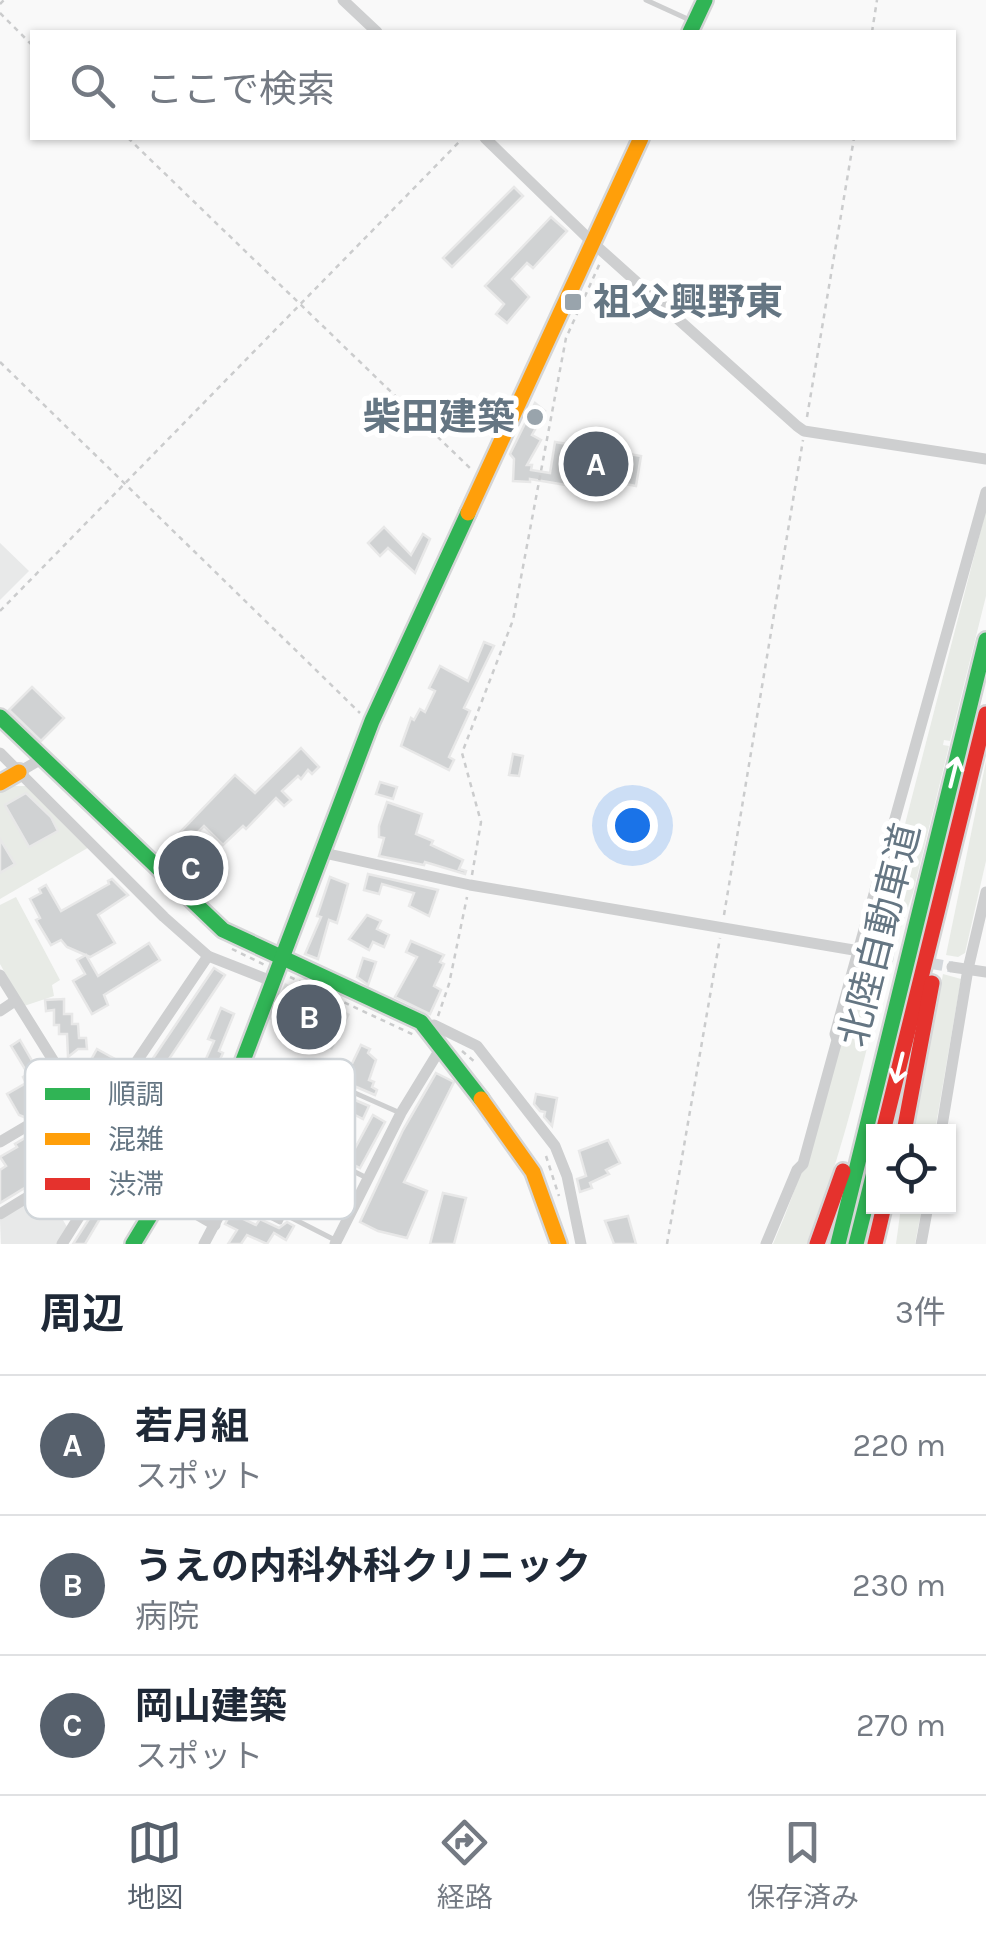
<!DOCTYPE html>
<html lang="ja">
<meta charset="utf-8">
<style>
body{margin:0;font-family:Karla,"Noto Sans JP",sans-serif;background:#f2f2f3;color:#1f2937}
.controls{position:absolute;right:30px;bottom:30px;display:grid;overflow:hidden;border-radius:0px;box-shadow:0 2px 8px #0004}
.controls button{width:90px;height:90px;display:grid;place-items:center;padding:0;border:0;border-bottom:2px solid #e0e1e3;background:#fff;color:#1f2937;font:50px sans-serif}
.you{position:absolute;left:632px;top:825px;width:35px;height:35px;margin:-25px;border:8px solid #fff;border-radius:50%;background:#1a73e8;box-shadow:0 0 0 15px #1a73e833}
.badge{display:grid;place-items:center;width:65px;height:65px;border-radius:50%;background:#56606c;color:#fff;font-size:32px;font-weight:700}
.pin{position:absolute;translate:-50% -50%;border:5px solid #fff;box-shadow:0 2px 10px #0006}
.list{margin:0;padding:0;list-style:none}
h2{display:flex;justify-content:space-between;align-items:center;height:130px;margin:0;padding:0 40px;font-size:42px}
h2 small{font-size:32px;font-weight:400;color:#747a83}
.list li{display:grid;grid-template-columns:65px 1fr auto;gap:30px;align-items:center;box-sizing:border-box;height:140px;padding:0 40px;border-top:2px solid #e0e1e3}
.list b{display:block;font-size:38px;white-space:nowrap}
.list p{margin:0;font-size:32px;white-space:nowrap;color:#747a83}
.list em{font-size:32px;font-style:normal;color:#747a83}
.icon{flex:none;width:55px;height:55px;fill:none;stroke:currentColor;stroke-width:2;stroke-linecap:round;stroke-linejoin:round}
.map{position:relative;flex:none;width:986px;height:1244px;overflow:hidden}
.search{position:absolute;background:#fff;box-shadow:0 2px 8px #0004;left:30px;right:30px;top:30px;height:110px;display:flex;align-items:center;gap:25px;box-sizing:border-box;padding:0 35px;border-radius:0px;color:#747a83;font-size:38px}
.sheet{height:550px;background:#fff}
nav{display:flex;justify-content:space-around;align-items:center;box-sizing:border-box;height:140px;border-top:2px solid #e0e1e3;background:#fff;font-size:28px;color:#747a83}
nav a{display:grid;justify-items:center;gap:5px}
nav .on{color:#56606c}
.map>svg:first-child{display:block}
.built{fill:#e8e9e9}
.green{fill:#e8ebe6}
.building{fill:#d0d2d3;stroke:#e8e8e8;stroke-width:2.5}
.lines{fill:none;stroke-linecap:round;stroke-linejoin:round}
.street-tunnel{stroke:#d4d8dc;stroke-width:11;stroke-dasharray:11 5.5;stroke-linecap:butt}
.fast-casing{stroke:#d5d6d7;stroke-width:20}
.slow-casing{stroke:#d5d6d7;stroke-width:20}
.jam-casing{stroke:#d5d6d7;stroke-width:20}
.path{stroke:#cbcccd;stroke-width:2.5;stroke-dasharray:5 5;stroke-linecap:butt}
.lane{stroke:#cecfd0;stroke-width:5}
.street{stroke:#cecfd0;stroke-width:11}
.fast{stroke:#30b455;stroke-width:15}
.slow{stroke:#ff9f0a;stroke-width:15}
.jam{stroke:#e5322d;stroke-width:15}
.oneway{stroke:#fff}
.poi-dot{fill:#99a4ac;stroke:#fff;stroke-width:4}
.labels{text-anchor:middle;dominant-baseline:central;stroke-width:10;stroke-linejoin:round;paint-order:stroke}
.poi-label{font-size:38px;font-weight:bold;fill:#657683;stroke:#fff;text-anchor:start}
.street-label{font-size:38px;fill:#657683;stroke:#fff}
.key{fill:#fff;stroke:#d1d6da;stroke-width:2.5}
.key-label{font-size:28px;fill:#657683}
</style>
<div class="map">
<svg width="986" height="1244" viewBox="0 0 986 1244">
<rect width="100%" height="100%" fill="#f9f9f9"/>
<g class="built">
<path d="M0,543L29,571L0,600Z"/>
<path d="M285,983L350,1014L332,1050L269,1019Z"/>
<path d="M46,1191L67,1227L57,1244H1L0,1220Z"/>
</g>
<g class="green">
<path d="M986,510V596L950,741L944,740L943,745L949,746L913,893L894,947L883,946C867,929 881,909 888,890Z"/>
<path d="M986,761V861L965,953L958,957L946,955Z"/>
<path d="M10,786H30L91,846L0,899V792Z"/>
<path d="M16,897L60,980L52,985L54,996L24,1006L0,964V905Z"/>
<path d="M868,965L887,966C864,1060 843,1154 807,1244H773C811,1157 833,1067 857,975Z"/>
<path d="M943,974L961,979L935,1131L913,1132Z"/>
<path d="M901,1207H922L915,1244H896Z"/>
</g>
<g class="building">
<path d="M514,187L523,196L452,267L443,258Z"/>
<path d="M551,217L567,231L533,268L527,263L512,279L529,297L507,323L496,314L504,304L485,286Z"/>
<path d="M535,403L545,411L532,435L541,440L527,465H532L531,470L550,473L555,442L641,456L636,486L604,480L602,491L530,479V482L513,481L514,459L510,454Z"/>
<path d="M384,527L411,555L423,534L430,539L415,573L388,548L380,556L368,543Z"/>
<path d="M484,642L494,646L464,708L470,711L449,757L454,760L449,770L401,746L411,718L414,720L420,709L425,712L435,691L429,688L440,666L468,681Z"/>
<path d="M32,687L64,718L41,741L9,710Z"/>
<path d="M301,748L319,767L312,774L308,770L301,779L298,776L282,791L291,800L284,806L276,798L246,829L243,826L223,845L204,826L188,842L207,862L202,868L221,886L208,900L178,871L182,866L164,849L235,775L255,793Z"/>
<path d="M513,754L523,756L519,776L509,775Z"/>
<path d="M380,782L397,787L393,799L376,794Z"/>
<path d="M26,793L51,817L58,831L29,847L5,805Z"/>
<path d="M387,802L422,814L416,834L433,841L431,845L463,860L459,869L466,871L465,874L425,862L424,865L379,856L384,838L379,837V826Z"/>
<path d="M0,839L15,864L0,873Z"/>
<path d="M368,874L438,890L429,916L409,906L414,893L382,884L379,894L364,890Z"/>
<path d="M330,877L348,884L337,923L329,920L318,959L305,954L321,917L317,916Z"/>
<path d="M112,879L128,895L98,915L115,943L90,957L67,947L61,940L51,945L36,920L40,918L30,899L41,893L39,889L46,885L61,911L109,884L108,881Z"/>
<path d="M367,915L381,921L377,929L389,935L384,947L373,942L369,950L349,939Z"/>
<path d="M411,941L444,955L440,962L444,964L434,986L441,990L430,1014L395,997L417,957L406,952Z"/>
<path d="M149,943L160,960L104,995L108,1005L92,1014L73,981L85,974L77,960L86,955L98,976Z"/>
<path d="M363,958L376,962L368,985L357,977Z"/>
<path d="M214,968L225,975L117,1137L108,1125Z"/>
<path d="M285,988L306,998L301,1008L280,998Z"/>
<path d="M64,999V1014H72V1024H78L79,1038H86L87,1049H78L68,1057L67,1034H59V1025H54V1010L46,1011L45,1000Z"/>
<path d="M323,1007L347,1015L329,1047L317,1041L319,1037L314,1034Z"/>
<path d="M221,1008L234,1014L219,1051L223,1053L194,1115L150,1184L143,1174L184,1108L214,1041L208,1039Z"/>
<path d="M20,1040L54,1099L24,1117L19,1115L7,1094L26,1083L23,1077L28,1074L11,1046Z"/>
<path d="M361,1045L370,1049L368,1053L376,1060L369,1080L374,1082L372,1087L377,1090L375,1095L340,1080L345,1070L348,1072Z"/>
<path d="M97,1049L115,1059L113,1063L120,1067L109,1079L87,1067Z"/>
<path d="M436,1073L454,1082L404,1182L427,1191L407,1238L378,1231L360,1222L403,1130Z"/>
<path d="M299,1076L369,1106L363,1119L347,1111L333,1139L354,1150L373,1115L385,1122L360,1168L293,1134L312,1097L296,1089Z"/>
<path d="M536,1094L557,1098L552,1126L544,1117L545,1112L540,1111L534,1104Z"/>
<path d="M69,1112L80,1124L88,1144L70,1155L72,1159L0,1203V1170L6,1166L0,1157L17,1147L15,1144L30,1135L42,1155L66,1142L55,1120Z"/>
<path d="M608,1140L620,1163L606,1170L609,1174L590,1183L592,1188L580,1192L577,1179L586,1176L579,1151Z"/>
<path d="M110,1186L117,1190L85,1244H73Z"/>
<path d="M443,1193L466,1198L454,1244H430Z"/>
<path d="M231,1213L256,1225L260,1219L279,1228L287,1222L294,1226L286,1240L274,1233L267,1244L247,1235L241,1244H228L237,1230L225,1224Z"/>
<path d="M628,1216L636,1244H614L605,1221Z"/>
</g>
<g class="lines">
<path class="street-tunnel" d="M883,955L952,967"/>
<defs>
<g id="fast">
<path d="M690,32L705,0"/>
<path d="M0,717L223,930L421,1022L481,1099"/>
<path d="M133,1244L241,1066L372,721L468,513"/>
<path d="M838,1244L986,640"/>
<path d="M856,1244L874,1172"/>
</g>
<g id="slow">
<path d="M468,513L641,138"/>
<path d="M0,783L19,772"/>
<path d="M481,1099L533,1172L559,1244"/>
</g>
<g id="jam">
<path d="M883,1132L986,714"/>
<path d="M904,1132L932,983"/>
<path d="M817,1244L843,1171"/>
<path d="M875,1244L884,1206"/>
</g>
</defs>
<use href="#fast" class="fast-casing"/>
<use href="#slow" class="slow-casing"/>
<use href="#jam" class="jam-casing"/>
<g class="path">
<path d="M0,4L4,0"/>
<path d="M0,13L32,45"/>
<path d="M872,32L877,0"/>
<path d="M128,138L472,470"/>
<path d="M0,362L360,713"/>
<path d="M807,417L854,138"/>
<path d="M0,611L463,138"/>
<path d="M472,875L481,822L462,753L513,620L566,338L600,263"/>
<path d="M724,915L803,440"/>
<path d="M232,949L265,965"/>
<path d="M290,977L414,1035"/>
<path d="M438,1016L449,984L467,897"/>
<path d="M462,1051L475,1062"/>
<path d="M546,1156L559,1196"/>
<path d="M667,1244L720,938"/>
</g>
<g class="lane">
<path d="M646,0L692,21"/>
<path d="M287,1087L296,1067L398,1112"/>
<path d="M268,1128L365,1177"/>
<path d="M231,1197L280,1222L284,1214L333,1239"/>
</g>
<g class="street">
<path d="M343,0L377,32"/>
<path d="M485,138L592,242L797,426L804,431L986,459"/>
<path d="M0,753L164,917L208,956L274,982"/>
<path d="M19,772L43,758"/>
<path d="M324,853L470,885L883,955"/>
<path d="M952,967L986,972"/>
<path d="M0,975L76,1097L155,1207"/>
<path d="M0,1011L15,1001"/>
<path d="M434,1025L477,1046L555,1146L567,1176L581,1244"/>
<path d="M95,1123L208,956"/>
<path d="M941,1132L968,969L986,892"/>
<path d="M0,1142L76,1097"/>
<path d="M163,1195L215,1225"/>
<path d="M0,1214L111,1146"/>
<path d="M62,1244L118,1155"/>
<path d="M204,1244L287,1087L241,1066"/>
<path d="M335,1244L401,1113L442,1046"/>
<path d="M766,1244L797,1170L803,1164L837,1040L835,1034L986,492"/>
<path d="M921,1244L928,1206"/>
</g>
<use href="#fast" class="fast"/>
<use href="#slow" class="slow"/>
<use href="#jam" class="jam"/>
</g>
<defs><path id="oneway-shaft" d="M-6 0H5M1.5-3L5.5 0L1.5 3" fill="none" stroke-width="1.6" stroke-linecap="round" stroke-linejoin="round" transform="scale(2.5)"/></defs>
<g class="oneway">
<use href="#oneway-shaft" transform="translate(954 772) rotate(-76)"/>
<use href="#oneway-shaft" transform="translate(899 1068) rotate(104)"/>
</g>
<g class="poi-dot">
<rect x="563" y="292" width="20" height="20" rx="5"/>
<circle cx="535" cy="417" r="10"/>
</g>
<g class="labels">
<g class="poi-label">
<text x="593" y="302">祖父興野東</text>
<text x="515" y="417" text-anchor="end">柴田建築</text>
</g>
<g class="street-label">
<text transform="translate(880 935) rotate(-76)">北陸自動車道</text>
</g>
</g>
<rect x="25" y="1059" width="330" height="160" rx="15" class="key"/>
<rect x="45" y="1088" width="45" height="12" fill="#30b455"/>
<rect x="45" y="1133" width="45" height="12" fill="#ff9f0a"/>
<rect x="45" y="1178" width="45" height="12" fill="#e5322d"/>
<g class="key-label">
<text x="108" y="1104">順調</text>
<text x="108" y="1149">混雑</text>
<text x="108" y="1194">渋滞</text>
</g>
</svg>
<div class="controls">
<button><svg class="icon" aria-label="locate" viewBox="0 0 24 24"><circle cx="12" cy="12" r="6"/><path d="M12 2v4M12 18v4M2 12h4M18 12h4"/></svg></button>
</div>
<div class="you"></div>
<div class="pin badge" style="left:596px;top:464px">A</div>
<div class="pin badge" style="left:309px;top:1017px">B</div>
<div class="pin badge" style="left:191px;top:868px">C</div>
<div class="search"><svg class="icon" aria-label="search" viewBox="0 0 24 24"><circle cx="10" cy="10" r="6"/><path d="M15 15l6 6"/></svg>ここで検索</div>
</div>
<section class="sheet">
<h2>周辺<small>3件</small></h2>
<ul class="list">
<li><span class="badge">A</span><div><b>若月組</b><p>スポット</p></div><em>220 m</em></li>
<li><span class="badge">B</span><div><b>うえの内科外科クリニック</b><p>病院</p></div><em>230 m</em></li>
<li><span class="badge">C</span><div><b>岡山建築</b><p>スポット</p></div><em>270 m</em></li>
</ul>
</section>
<nav>
<a class="on"><svg class="icon" aria-label="map" viewBox="0 0 24 24"><path d="M3 6l6-2 6 2 6-2v14l-6 2-6-2-6 2zM9 4v14M15 6v14"/></svg>地図</a>
<a><svg class="icon" aria-label="directions" viewBox="0 0 24 24"><path d="M12 3l9 9-9 9-9-9zM9 14v-3h6M13 9l2 2-2 2"/></svg>経路</a>
<a><svg class="icon" aria-label="saved" viewBox="0 0 24 24"><path d="M7 4h10v16l-5-4-5 4z"/></svg>保存済み</a>
</nav>
